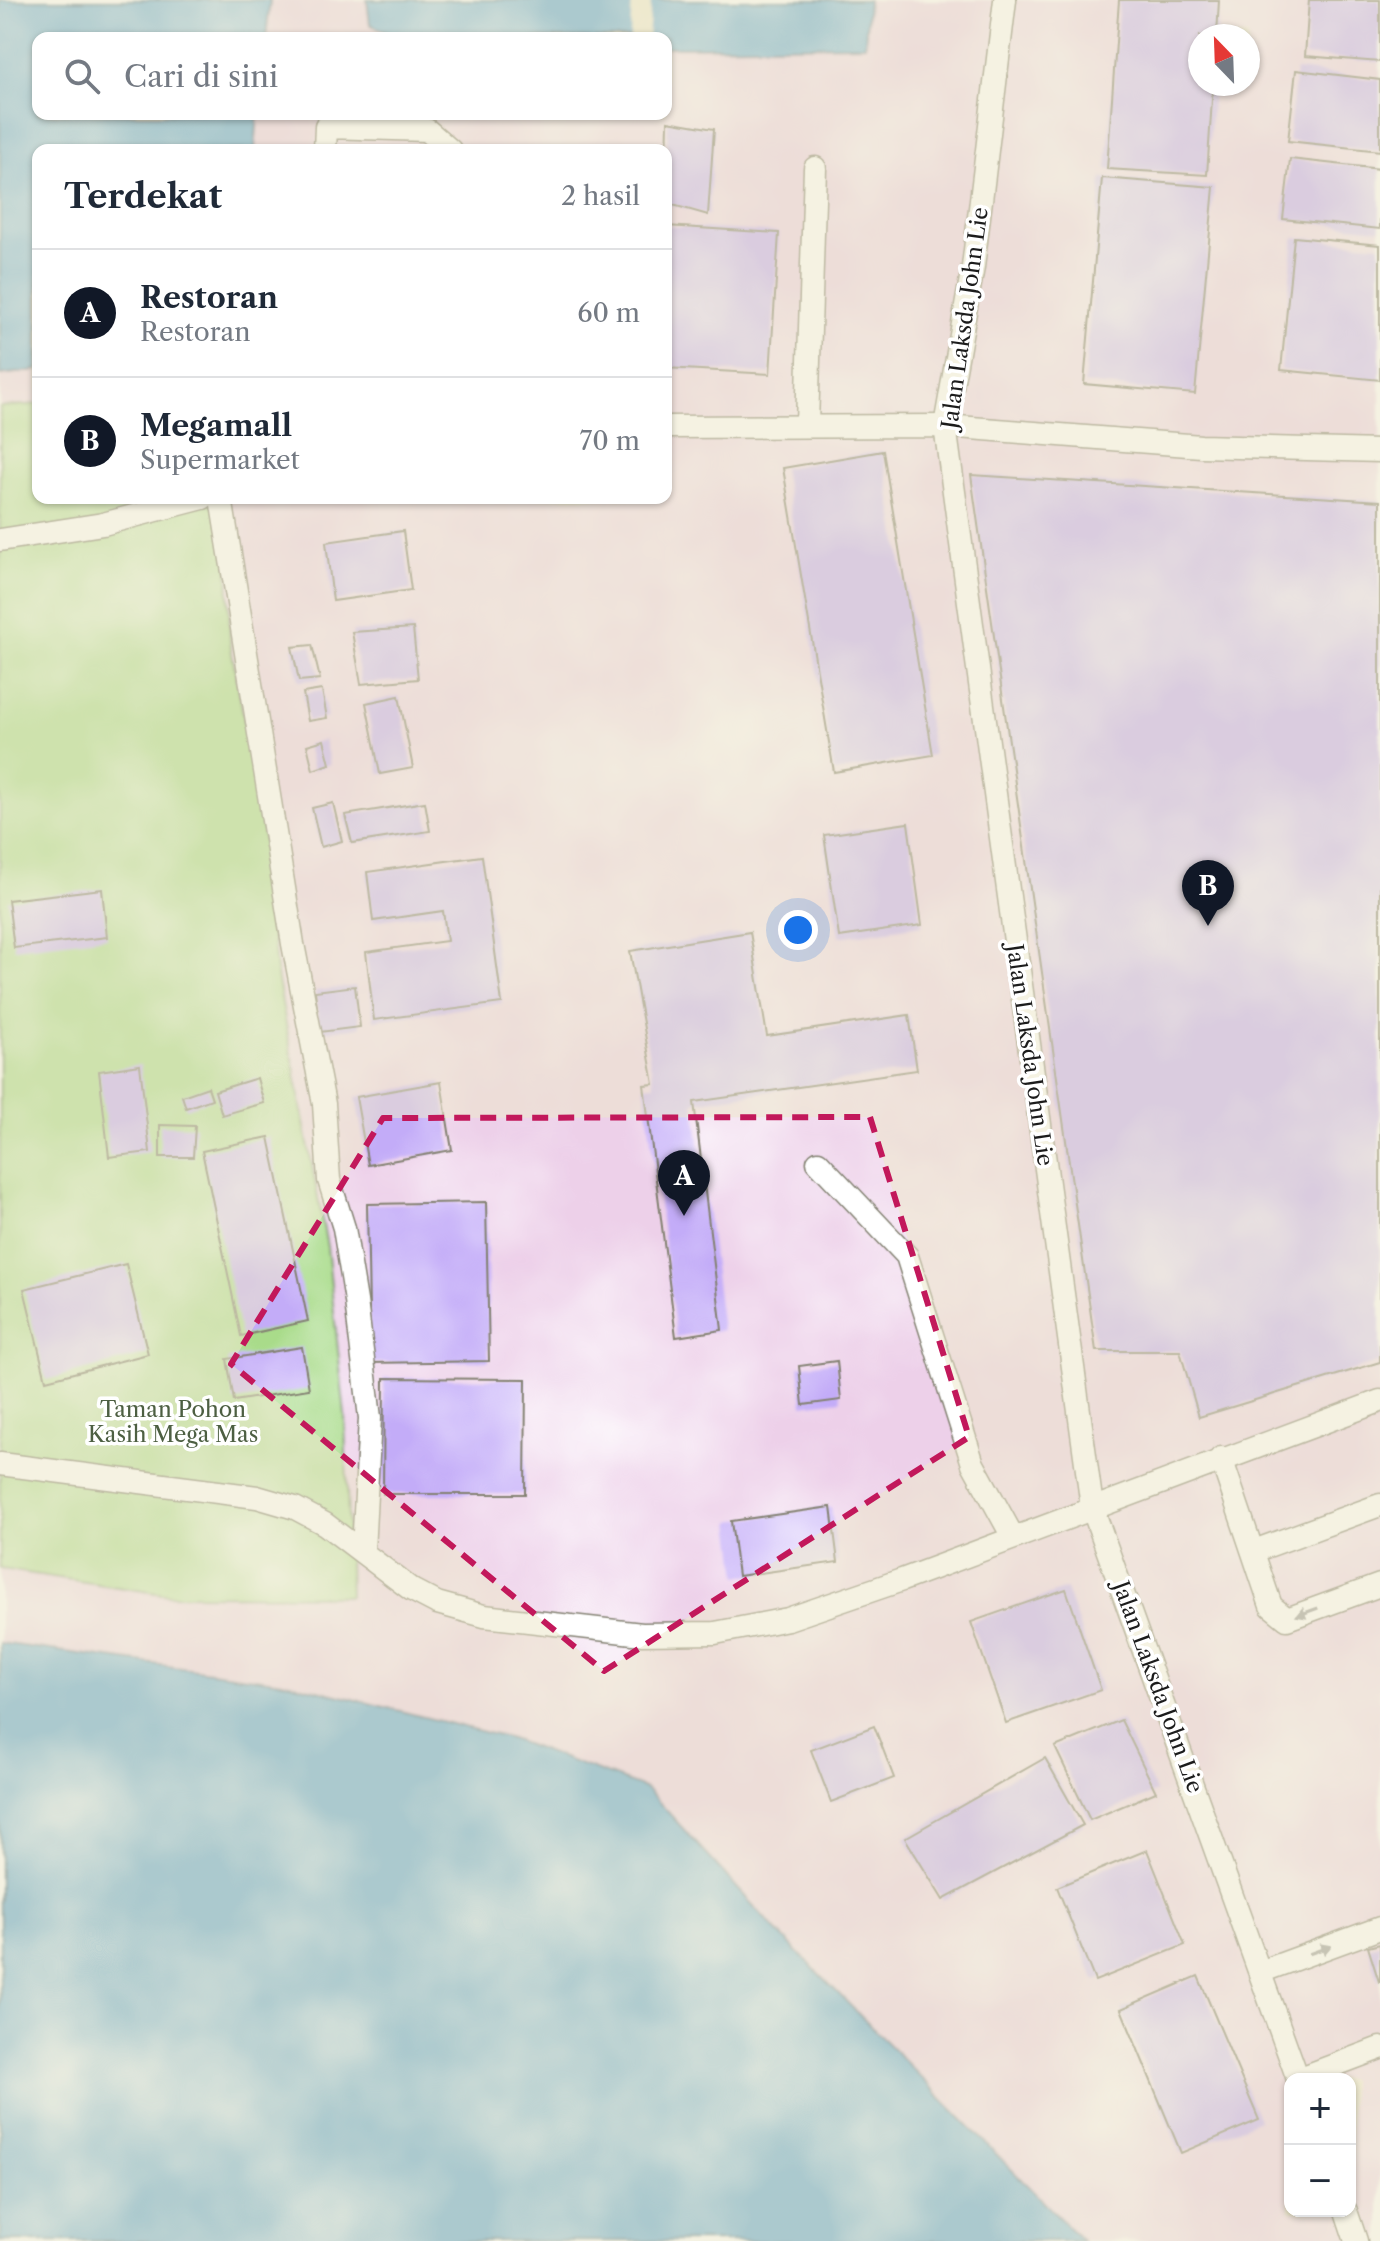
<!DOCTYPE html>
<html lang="id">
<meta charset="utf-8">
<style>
body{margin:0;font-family:"Libre Caslon Text",serif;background:#f2f2f3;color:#1f2937}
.controls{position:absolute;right:24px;bottom:24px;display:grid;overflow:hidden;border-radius:16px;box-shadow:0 2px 6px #0004}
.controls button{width:72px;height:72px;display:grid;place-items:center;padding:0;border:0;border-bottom:2px solid #e0e1e3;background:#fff;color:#1f2937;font:40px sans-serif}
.compass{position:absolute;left:1188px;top:24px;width:72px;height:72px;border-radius:50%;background:#fff;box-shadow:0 2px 6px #0004;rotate:337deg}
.you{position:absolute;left:798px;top:930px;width:28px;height:28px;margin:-20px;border:6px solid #fff;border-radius:50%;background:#1a73e8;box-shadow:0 0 0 12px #1a73e833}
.badge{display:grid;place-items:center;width:52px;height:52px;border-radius:50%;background:#111827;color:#fff;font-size:26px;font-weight:700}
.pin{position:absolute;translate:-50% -66px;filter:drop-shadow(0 2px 4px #0008)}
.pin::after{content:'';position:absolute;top:42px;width:28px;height:24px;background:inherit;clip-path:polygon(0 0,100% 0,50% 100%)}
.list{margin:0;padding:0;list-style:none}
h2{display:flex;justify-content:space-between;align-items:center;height:104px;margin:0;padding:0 32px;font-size:34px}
h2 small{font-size:26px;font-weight:400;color:#747a83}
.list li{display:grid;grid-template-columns:52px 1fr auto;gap:24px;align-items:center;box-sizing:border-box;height:128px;padding:0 32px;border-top:2px solid #e0e1e3}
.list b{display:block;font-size:30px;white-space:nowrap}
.list p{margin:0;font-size:26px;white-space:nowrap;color:#747a83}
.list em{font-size:26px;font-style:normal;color:#747a83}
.icon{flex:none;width:44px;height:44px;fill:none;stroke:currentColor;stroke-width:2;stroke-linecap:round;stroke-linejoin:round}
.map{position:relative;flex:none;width:1380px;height:2241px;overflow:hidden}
.search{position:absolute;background:#fff;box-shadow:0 2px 6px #0004;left:32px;top:32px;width:640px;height:88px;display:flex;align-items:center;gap:20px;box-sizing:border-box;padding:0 28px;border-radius:16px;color:#747a83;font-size:30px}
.panel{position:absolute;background:#fff;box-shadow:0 2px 6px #0004;left:32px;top:144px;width:640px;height:360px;border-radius:16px}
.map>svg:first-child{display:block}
.built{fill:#edd0e9;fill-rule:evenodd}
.green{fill:#a9db8a;stroke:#627c53;stroke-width:2}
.water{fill:#5ba4d2;stroke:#3c6077;stroke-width:2}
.pier{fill:#ede7ca}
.building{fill:#c3acf8}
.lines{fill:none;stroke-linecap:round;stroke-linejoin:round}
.service-casing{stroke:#848273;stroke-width:25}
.service{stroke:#fff;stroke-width:22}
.oneway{fill:#999}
.marked{fill:none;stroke:#c2185b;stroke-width:6;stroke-dasharray:16 10;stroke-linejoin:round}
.labels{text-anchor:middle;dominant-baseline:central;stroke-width:7;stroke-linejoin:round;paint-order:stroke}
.street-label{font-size:22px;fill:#1c1c1c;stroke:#fff}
.park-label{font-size:22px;fill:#4d5f42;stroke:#fff}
</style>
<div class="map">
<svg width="1380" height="2241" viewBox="0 0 1380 2241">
<rect width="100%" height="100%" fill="#fff"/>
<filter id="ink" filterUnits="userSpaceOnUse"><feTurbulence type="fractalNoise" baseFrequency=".0125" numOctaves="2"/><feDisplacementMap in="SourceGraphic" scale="16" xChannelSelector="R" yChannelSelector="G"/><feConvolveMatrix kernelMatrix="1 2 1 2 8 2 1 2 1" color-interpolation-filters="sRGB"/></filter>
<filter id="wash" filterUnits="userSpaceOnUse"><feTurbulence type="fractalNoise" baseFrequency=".006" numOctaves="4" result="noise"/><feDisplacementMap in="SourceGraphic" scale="32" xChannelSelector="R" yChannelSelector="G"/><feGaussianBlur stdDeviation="1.8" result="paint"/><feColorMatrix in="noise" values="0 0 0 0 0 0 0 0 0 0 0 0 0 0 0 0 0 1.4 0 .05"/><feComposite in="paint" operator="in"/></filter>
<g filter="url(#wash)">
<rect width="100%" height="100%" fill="#ede7ca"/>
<g class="built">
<path d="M270,0H367L370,24L398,38H266Z"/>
<path d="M868,0H1380V2241H1082L771,1925L647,1789L511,1739L290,1683L0,1643V375L38,370V498H666V150H255L258,114H666V47L864,45ZM1200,36H1248V84H1200ZM1290,2079H1350V2211H1290Z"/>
</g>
<path class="green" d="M38,404V498H226L230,642L261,813L276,970L327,1247L345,1415L350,1596L169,1595L0,1569V407Z"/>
<g class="water">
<path d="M0,0H270L266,38H38V114H258L255,150H38V370L0,375Z"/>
<path d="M367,0H868L865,45L666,47V38H398L370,24Z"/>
<path d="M0,1643L290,1683L511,1739L647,1789L771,1925L1082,2241H0Z"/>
</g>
<path class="pier" d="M632,0H651L648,38H630Z"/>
<g id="blocks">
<g class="building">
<path d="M1119,0H1219L1217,36H1200V84H1213L1207,175L1107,169Z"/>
<path d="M1309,0H1380V62L1305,56Z"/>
<path d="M1296,70L1380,80V151L1288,141Z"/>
<path d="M668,121L714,129L708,215L666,203Z"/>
<path d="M1290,159L1380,169V229L1283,219Z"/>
<path d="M1102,178L1214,187L1195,394L1084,384Z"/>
<path d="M666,226L779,233L770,374L666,368Z"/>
<path d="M1294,237L1380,245V380L1281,370Z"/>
<path d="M883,451L933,755L834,772L783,468Z"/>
<path d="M971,475L1380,501V1362L1199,1417L1180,1351H1096Z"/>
<path d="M403,531L411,590L333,601L326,542Z"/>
<path d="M413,628L418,679L361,684L352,632Z"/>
<path d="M312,645L320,679L299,681L292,647Z"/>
<path d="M322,690L327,718L308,721L303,693Z"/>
<path d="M399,696L413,768L380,774L366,703Z"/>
<path d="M324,740L330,764L313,770L307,745Z"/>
<path d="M425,802L430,831L352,843L345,815Z"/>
<path d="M333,803L342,841L321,847L312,808Z"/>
<path d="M908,823L922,925L839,937L824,835Z"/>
<path d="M482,856L502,1003L374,1020L366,952L447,941L443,911L373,921L367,872Z"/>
<path d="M102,889L107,937L14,948L8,900Z"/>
<path d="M750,932L767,1036L909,1015L917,1070L694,1102L722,1330L676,1337L644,1085L654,1084L630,951Z"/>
<path d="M355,986L360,1027L320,1032L315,991Z"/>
<path d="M140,1065L150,1152L109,1157L99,1071Z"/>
<path d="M257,1078L264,1103L222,1115L215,1091Z"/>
<path d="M441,1082L452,1150L368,1165L356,1097Z"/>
<path d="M208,1087L212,1099L186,1108L182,1096Z"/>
<path d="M160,1125L195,1126L193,1157H160Z"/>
<path d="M269,1137L308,1321L241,1336L202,1151Z"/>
<path d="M486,1202L489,1361L370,1363L367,1204Z"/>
<path d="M126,1264L148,1354L46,1380L24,1289Z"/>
<path d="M302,1347L309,1389L234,1401L227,1359Z"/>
<path d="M837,1361L841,1400L803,1405L799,1366Z"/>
<path d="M384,1378L526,1379L525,1494H383Z"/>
<path d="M831,1507L838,1562L738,1576L731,1521Z"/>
<path d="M1066,1589L1101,1690L1006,1723L971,1622Z"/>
<path d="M1121,1720L1156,1792L1090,1820L1055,1747Z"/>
<path d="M874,1726L894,1778L831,1802L811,1750Z"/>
<path d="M1045,1758L1083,1825L943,1900L905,1838Z"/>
<path d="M1147,1850L1185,1945L1095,1981L1057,1887Z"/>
<path d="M1380,1944V1982H1379L1368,1947Z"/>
<path d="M1198,1976L1259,2120L1181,2153L1121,2009Z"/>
</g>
</g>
</g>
<g filter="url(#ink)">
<use href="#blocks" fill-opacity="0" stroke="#848273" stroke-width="2"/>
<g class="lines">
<defs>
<g id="service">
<path d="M1005,0L973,267L945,426L1092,1507L1298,2079"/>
<path d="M325,150L326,127L427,130L450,150"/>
<path d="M807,425L815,168"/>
<path d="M666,427L945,426L1201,446L1380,451"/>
<path d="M221,498L293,944L324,1104L329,1180L344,1228L356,1301L370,1418L363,1551"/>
<path d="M0,540L103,524L203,498"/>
<path d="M818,1162L907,1256L973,1464L1013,1537"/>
<path d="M1221,1458L1271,1606L1287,1619L1380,1585"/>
<path d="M0,1464L257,1497L295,1508L325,1524L412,1590L437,1603L484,1616L642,1634L715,1633L788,1619L902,1580L1380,1401"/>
<path d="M1254,1551L1380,1505"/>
<path d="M1260,1972L1380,1928"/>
<path d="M1298,2079L1380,2048"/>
<path d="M1346,2211L1356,2241"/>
</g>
</defs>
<use href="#service" class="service-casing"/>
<use href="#service" class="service"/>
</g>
<defs><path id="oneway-solid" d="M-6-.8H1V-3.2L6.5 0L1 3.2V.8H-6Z" transform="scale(2)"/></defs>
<g class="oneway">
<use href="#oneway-solid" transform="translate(1307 1612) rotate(160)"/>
<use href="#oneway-solid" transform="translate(1320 1950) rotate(-20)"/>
</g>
</g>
<path d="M0 0H1380V2241H0ZM870,1117L969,1437L604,1671L231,1364L383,1118Z" fill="#ede7ca" fill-opacity=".55" fill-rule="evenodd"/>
<path class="marked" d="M870,1117L969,1437L604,1671L231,1364L383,1118Z"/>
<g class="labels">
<g class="street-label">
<text transform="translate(965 318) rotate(-82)">Jalan Laksda John Lie</text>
<text transform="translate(1030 1055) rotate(82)">Jalan Laksda John Lie</text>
<text transform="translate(1158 1687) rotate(70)">Jalan Laksda John Lie</text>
</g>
<g class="park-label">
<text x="173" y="1409">Taman Pohon<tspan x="173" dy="25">Kasih Mega Mas</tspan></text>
</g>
</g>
</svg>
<div class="controls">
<button>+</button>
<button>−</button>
</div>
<svg class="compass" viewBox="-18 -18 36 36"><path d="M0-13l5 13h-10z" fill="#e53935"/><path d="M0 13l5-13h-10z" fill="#747a83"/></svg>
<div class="you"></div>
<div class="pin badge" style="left:684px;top:1216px">A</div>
<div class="pin badge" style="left:1208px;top:926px">B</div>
<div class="search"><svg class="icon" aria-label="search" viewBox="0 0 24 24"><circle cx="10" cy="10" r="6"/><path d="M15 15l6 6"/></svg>Cari di sini</div>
<section class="panel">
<h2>Terdekat<small>2 hasil</small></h2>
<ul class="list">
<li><span class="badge">A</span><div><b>Restoran</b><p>Restoran</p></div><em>60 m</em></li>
<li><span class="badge">B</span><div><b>Megamall</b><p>Supermarket</p></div><em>70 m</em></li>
</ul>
</section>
</div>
